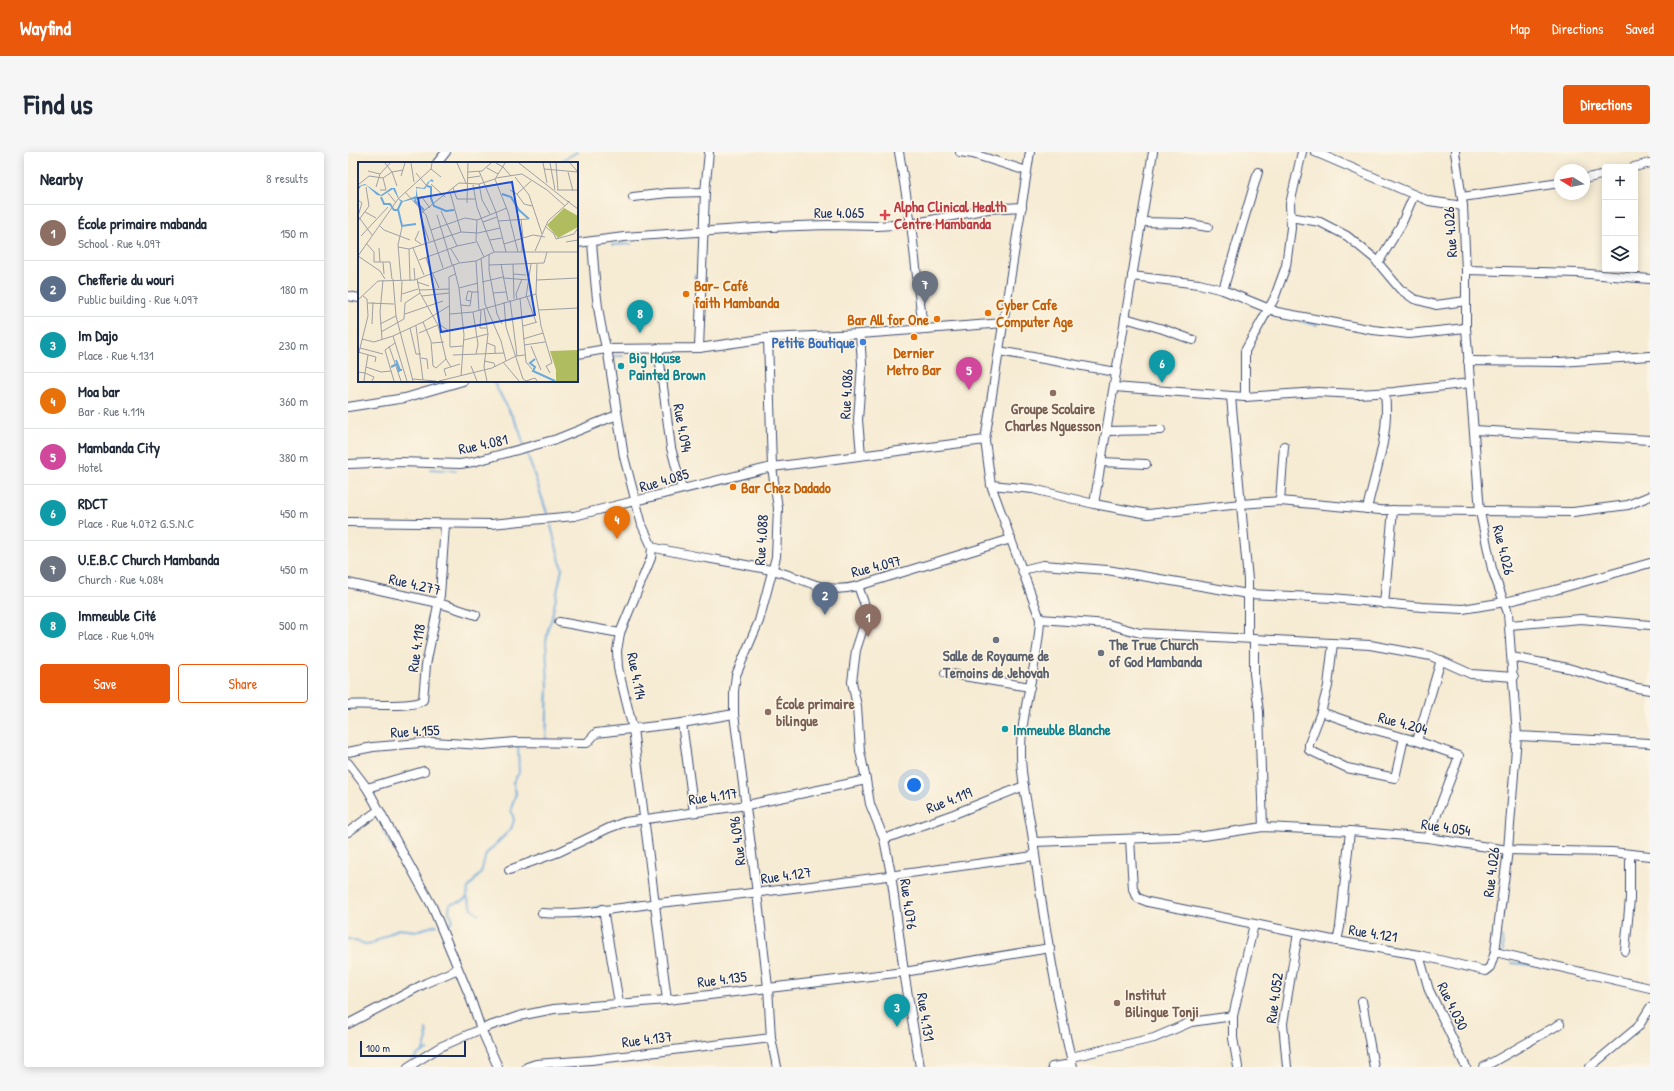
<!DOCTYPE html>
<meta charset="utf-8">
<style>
body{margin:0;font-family:"Patrick Hand",sans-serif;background:#f6f6f7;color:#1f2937}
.controls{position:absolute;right:12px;top:12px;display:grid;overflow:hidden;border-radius:4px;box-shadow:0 2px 10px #0003}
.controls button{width:36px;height:36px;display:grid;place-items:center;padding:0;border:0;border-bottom:1px solid #e0e1e3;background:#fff;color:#1f2937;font:20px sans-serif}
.compass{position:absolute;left:1206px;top:12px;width:36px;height:36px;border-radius:50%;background:#fff;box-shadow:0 2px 10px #0003;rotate:280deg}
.scale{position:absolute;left:12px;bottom:10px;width:106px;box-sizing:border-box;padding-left:4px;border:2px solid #1b2f5e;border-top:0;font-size:11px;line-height:14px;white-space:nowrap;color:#1b2f5e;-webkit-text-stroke:3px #fcf5e5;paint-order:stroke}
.you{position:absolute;left:566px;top:633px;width:14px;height:14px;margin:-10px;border:3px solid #fff;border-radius:50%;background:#1a73e8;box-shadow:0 0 0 6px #1a73e833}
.badge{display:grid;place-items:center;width:26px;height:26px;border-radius:50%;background:#ea580c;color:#fff;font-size:13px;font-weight:700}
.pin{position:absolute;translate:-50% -33px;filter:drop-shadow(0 1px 2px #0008)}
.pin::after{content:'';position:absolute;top:21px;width:14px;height:12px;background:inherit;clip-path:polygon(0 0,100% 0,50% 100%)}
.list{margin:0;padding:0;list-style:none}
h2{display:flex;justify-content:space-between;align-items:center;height:52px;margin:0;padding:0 16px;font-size:17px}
h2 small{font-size:13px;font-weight:400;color:#747a83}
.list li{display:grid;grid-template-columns:26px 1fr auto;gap:12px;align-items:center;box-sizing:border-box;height:56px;padding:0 16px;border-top:1px solid #e0e1e3}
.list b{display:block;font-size:15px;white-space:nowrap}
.list p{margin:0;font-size:13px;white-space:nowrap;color:#747a83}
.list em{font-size:13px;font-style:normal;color:#747a83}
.actions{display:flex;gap:8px;padding:12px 16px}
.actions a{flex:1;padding:9px 0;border:1px solid #ea580c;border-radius:4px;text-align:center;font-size:14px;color:#ea580c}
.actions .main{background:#ea580c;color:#fff}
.icon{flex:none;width:22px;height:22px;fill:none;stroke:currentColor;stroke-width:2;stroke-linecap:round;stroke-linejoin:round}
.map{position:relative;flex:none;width:1302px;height:915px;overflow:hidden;border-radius:4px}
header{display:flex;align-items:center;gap:24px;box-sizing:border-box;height:56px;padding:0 20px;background:#ea580c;color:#fff}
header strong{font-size:19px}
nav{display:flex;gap:22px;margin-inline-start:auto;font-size:14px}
.intro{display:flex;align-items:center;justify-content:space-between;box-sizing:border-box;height:96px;padding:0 24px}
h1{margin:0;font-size:28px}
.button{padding:10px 18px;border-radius:4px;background:#ea580c;color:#fff;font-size:14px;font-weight:700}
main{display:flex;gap:24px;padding:0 24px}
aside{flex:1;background:#fff;border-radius:4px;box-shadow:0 2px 10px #0003}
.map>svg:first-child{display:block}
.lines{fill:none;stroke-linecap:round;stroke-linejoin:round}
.stream{stroke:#6aa9dd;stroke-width:2}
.minor-casing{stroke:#3c4b70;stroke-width:10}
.minor{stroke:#fff;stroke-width:8}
.health-dot{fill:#e0444e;stroke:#fcf5e5;stroke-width:1.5}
.food-dot{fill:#e8710a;stroke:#fcf5e5;stroke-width:1.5}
.shop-dot{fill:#3f7fe0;stroke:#fcf5e5;stroke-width:1.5}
.culture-dot{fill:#0f9aa8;stroke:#fcf5e5;stroke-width:1.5}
.education-dot{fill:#8d6e63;stroke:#fcf5e5;stroke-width:1.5}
.worship-dot{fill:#6b7280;stroke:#fcf5e5;stroke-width:1.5}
.labels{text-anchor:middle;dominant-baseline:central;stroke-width:3;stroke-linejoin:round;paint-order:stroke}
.health-label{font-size:15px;font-weight:bold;fill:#be3a42;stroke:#fcf5e5;text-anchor:start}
.street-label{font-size:15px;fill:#1b2f5e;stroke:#fcf5e5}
.food-label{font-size:15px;font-weight:bold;fill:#c56008;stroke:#fcf5e5;text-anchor:start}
.shop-label{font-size:15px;font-weight:bold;fill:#366cbe;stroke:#fcf5e5;text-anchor:end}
.culture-label{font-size:15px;font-weight:bold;fill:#0d838f;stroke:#fcf5e5;text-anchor:start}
.education-label{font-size:15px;font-weight:bold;fill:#785e54;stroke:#fcf5e5;text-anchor:start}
.worship-label{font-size:15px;font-weight:bold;fill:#5b616d;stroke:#fcf5e5;text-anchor:start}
.inset-river{fill:none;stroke:#6aa9dd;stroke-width:2}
.inset-road{fill:none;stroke:#9ea0a4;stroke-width:1}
.view{fill:#1d4ed8;fill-opacity:0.15;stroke:#1d4ed8;stroke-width:2}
.inset-edge{fill:none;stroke:#1b2f5e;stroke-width:2}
</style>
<header>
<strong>Wayfind</strong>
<nav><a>Map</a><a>Directions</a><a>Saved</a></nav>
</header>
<div class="intro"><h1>Find us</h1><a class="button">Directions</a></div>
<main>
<aside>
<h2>Nearby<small>8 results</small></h2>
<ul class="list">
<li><span class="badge" style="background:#8d6e63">1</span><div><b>École primaire mabanda</b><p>School · Rue 4.097</p></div><em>150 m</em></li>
<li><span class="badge" style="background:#5c6f8a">2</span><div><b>Chefferie du wouri</b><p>Public building · Rue 4.097</p></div><em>180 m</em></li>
<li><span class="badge" style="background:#0f9aa8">3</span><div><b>Im Dajo</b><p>Place · Rue 4.131</p></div><em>230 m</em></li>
<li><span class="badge" style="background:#e8710a">4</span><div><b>Moa bar</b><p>Bar · Rue 4.114</p></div><em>360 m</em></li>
<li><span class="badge" style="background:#d1479c">5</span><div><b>Mambanda City</b><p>Hotel</p></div><em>380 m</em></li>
<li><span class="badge" style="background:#0f9aa8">6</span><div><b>RDCT</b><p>Place · Rue 4.072 G.S.N.C</p></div><em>450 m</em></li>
<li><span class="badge" style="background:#6b7280">7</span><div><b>U.E.B.C Church Mambanda</b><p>Church · Rue 4.084</p></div><em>450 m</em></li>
<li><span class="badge" style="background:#0f9aa8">8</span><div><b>Immeuble Cité</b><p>Place · Rue 4.094</p></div><em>500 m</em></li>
</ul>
<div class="actions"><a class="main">Save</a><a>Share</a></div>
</aside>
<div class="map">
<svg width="1302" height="915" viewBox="0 0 1302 915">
<rect width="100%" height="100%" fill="#fcf5e5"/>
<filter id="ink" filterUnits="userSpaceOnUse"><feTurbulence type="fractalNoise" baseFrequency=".025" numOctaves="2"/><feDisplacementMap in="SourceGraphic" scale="8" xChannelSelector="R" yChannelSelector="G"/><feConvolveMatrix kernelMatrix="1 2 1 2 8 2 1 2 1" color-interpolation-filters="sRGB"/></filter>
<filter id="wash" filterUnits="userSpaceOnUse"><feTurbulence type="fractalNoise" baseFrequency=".012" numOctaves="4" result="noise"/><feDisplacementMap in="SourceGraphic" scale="16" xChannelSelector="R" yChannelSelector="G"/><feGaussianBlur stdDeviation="0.9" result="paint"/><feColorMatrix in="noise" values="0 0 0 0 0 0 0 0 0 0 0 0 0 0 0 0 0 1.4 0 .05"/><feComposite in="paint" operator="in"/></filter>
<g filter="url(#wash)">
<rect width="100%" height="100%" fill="#f6ebd3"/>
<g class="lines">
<g class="stream">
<path d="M210,11L229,0"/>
<path d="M264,93L283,92"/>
<path d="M347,133V123"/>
<path d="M953,169L969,173"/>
<path d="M262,204H275"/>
<path d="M1164,215L1175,214"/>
<path d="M1207,216H1222"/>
<path d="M145,229L171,277L176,294"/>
<path d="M178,298L200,364"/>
<path d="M82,317L99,318"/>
<path d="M101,318L108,319"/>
<path d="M200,475L203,469L214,417L203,374"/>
<path d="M198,589L200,535L198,490L200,477"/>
<path d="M35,679L43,694"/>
<path d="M1083,691L1088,692"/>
<path d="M1148,691L1159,693"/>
<path d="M1096,693L1118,696"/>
<path d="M119,745L125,758L131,762"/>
<path d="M245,756L253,754"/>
<path d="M273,761H279"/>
<path d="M283,761L298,759"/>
<path d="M258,763H263"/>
<path d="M232,765L248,764"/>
<path d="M95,773L100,774L105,768L101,759L102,752L114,749L119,745L120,736L133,721L138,702L163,677L166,668L163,657L168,641L165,630L171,621L170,592"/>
<path d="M1154,785L1155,799"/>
<path d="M0,787L21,793L50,777L68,779L89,773"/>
<path d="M1164,811L1183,813"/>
<path d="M75,899L79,887L78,877"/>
<path d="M64,908L72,901L80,898"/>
</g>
</g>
</g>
<g filter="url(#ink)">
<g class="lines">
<defs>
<g id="minor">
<path d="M551,0L563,72L575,177"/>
<path d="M612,0L625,2L679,19"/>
<path d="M682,0L637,288L643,333L692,467C691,510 674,552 673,595C672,626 681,658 685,688C695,764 707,840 725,915"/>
<path d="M967,0L1081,49L1115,54"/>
<path d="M1107,0L1115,54L1118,118V176L1132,360L1144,417L1160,461L1169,584L1160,698L1147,800"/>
<path d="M89,11L98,0"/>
<path d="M1286,15L1302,11"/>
<path d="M1236,27L1257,22"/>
<path d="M285,45L320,41L357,40"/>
<path d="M1114,45L1212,31"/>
<path d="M942,65L972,70L999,84L1026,106L1052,137L1066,147L1088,153L1118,149"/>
<path d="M793,70L837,71L860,75"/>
<path d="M244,90C247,128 249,166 260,202L276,305L294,373L304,395L303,406L272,481L269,499L270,516L285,577L319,848"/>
<path d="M229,91L276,85L422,75L480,73L529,74L563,72L640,57L674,55"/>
<path d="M1030,111L1053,73L1066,43"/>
<path d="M1118,118L1229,121L1302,127"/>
<path d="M784,124L851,132L875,138L929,160L1025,178L1061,182L1118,176"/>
<path d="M875,138L910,20"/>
<path d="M0,144L11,146"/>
<path d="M777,166L815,177L845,188"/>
<path d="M512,182L514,212L510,268L513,303"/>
<path d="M310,196L323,296L334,337"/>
<path d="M351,196L357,40L361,0"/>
<path d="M651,199L768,220"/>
<path d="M229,202L258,197L351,196L420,186L512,182L656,171"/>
<path d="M1120,209L1212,210L1302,204"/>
<path d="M766,235L897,245L970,240L1009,242L1046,240L1122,231"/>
<path d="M883,245L900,428V486"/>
<path d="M897,245V199L926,147L938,114L943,76L942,52L954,0"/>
<path d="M0,255L57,246L115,229"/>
<path d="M1126,278L1302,288"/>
<path d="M758,279L813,278"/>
<path d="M753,310L798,312"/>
<path d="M0,312L52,310L112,312L125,310L209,287L269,263"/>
<path d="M643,333L685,337L746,352L800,362L893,352L932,349L1032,358L1225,360L1280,353L1302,344"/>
<path d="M932,349L936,294"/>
<path d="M746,352L805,0"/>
<path d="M1019,357C1028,316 1042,283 1037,241"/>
<path d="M0,370L143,372L226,364L424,315L637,288"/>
<path d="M304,395C345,405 387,410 428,419C459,427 475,443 510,434L663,387"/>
<path d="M674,418L695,413L759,418L900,442L985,446L1074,455L1115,457L1157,450L1207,438L1302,411"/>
<path d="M0,431L91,451L128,463"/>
<path d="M510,434L519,459V464L508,498L504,530L509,554L512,599L518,628"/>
<path d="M1036,452L1045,358"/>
<path d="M692,467L760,472L792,481L1022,493L1083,504L1123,522L1166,525"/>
<path d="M211,470L272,481"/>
<path d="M1161,473L1233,467L1302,473"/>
<path d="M906,487V522L911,560L915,675"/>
<path d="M985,491L980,534L973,560L1016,575L1069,589L1111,604L1080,686"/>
<path d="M1164,505L1220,516L1289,536L1302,538"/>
<path d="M597,521L682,535"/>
<path d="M0,553C16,551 65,557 75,548L78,513L92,443L97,373"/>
<path d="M973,560L961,592V598L999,616L1047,626L1056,586"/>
<path d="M386,562V539L388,523L411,469L428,405L430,356L424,315L420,186"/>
<path d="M334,571L346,660"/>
<path d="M1169,584L1302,591"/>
<path d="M1069,589L1093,508"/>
<path d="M0,600L25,595L84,590L135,593L167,590L239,591L248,581L334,571L386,562L409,741L420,835L423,886L429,915"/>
<path d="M0,611L19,636L84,754L122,845L133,877L150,915"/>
<path d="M19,636L76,619"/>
<path d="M0,680L31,658"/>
<path d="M536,687L606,662L676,634"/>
<path d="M782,687L785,737L790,746L800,750L989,789L1071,803L1137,819L1142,815L1147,800L1302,836"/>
<path d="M685,690L856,684L915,675L1002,679L1080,686L1160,698L1264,700L1302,704"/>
<path d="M161,718L211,700L261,676L277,670L399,653L518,628L522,652L536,687L543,722L556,820L572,915"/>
<path d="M255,757L271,851"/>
<path d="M194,761C236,764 278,754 320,750C442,738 564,721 686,704"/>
<path d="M989,789L992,775L1002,679"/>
<path d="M1277,799L1282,747V702"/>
<path d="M1071,803L1081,838L1118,915"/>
<path d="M1014,849L1026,915"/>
<path d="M0,872L78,831L110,817"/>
<path d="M723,905L806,886L843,870L885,864"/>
<path d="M60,915L92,895L133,877L171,864L206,857L319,848L556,820L702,796"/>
<path d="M179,915L188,912L243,908L423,886"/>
<path d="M704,915L724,912"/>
<path d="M890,915L885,886V864L906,772"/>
<path d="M939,915L935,871L950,781"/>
<path d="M1136,915L1212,872"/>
<path d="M1242,915L1290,875L1302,856"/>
</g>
</defs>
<use href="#minor" class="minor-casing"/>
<use href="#minor" class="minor"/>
</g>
</g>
<path class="health-dot" d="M535 57h4v4h4v4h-4v4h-4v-4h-4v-4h4z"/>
<g class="food-dot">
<circle cx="338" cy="142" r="4"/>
<circle cx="640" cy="161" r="4"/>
<circle cx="589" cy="167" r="4"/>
<circle cx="566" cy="185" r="4"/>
<circle cx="385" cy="335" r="4"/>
</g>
<circle class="shop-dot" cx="515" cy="190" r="4"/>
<g class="culture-dot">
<circle cx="273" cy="214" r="4"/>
<circle cx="657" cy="577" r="4"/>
</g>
<g class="education-dot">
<circle cx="705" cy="241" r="4"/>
<circle cx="420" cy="560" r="4"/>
<circle cx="769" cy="851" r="4"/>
</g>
<g class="worship-dot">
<circle cx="648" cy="488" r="4"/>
<circle cx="753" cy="501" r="4"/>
</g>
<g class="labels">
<g class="health-label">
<text x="546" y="54">Alpha Clinical Health<tspan x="546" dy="17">Centre Mambanda</tspan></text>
</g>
<g class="street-label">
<text x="491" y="60">Rue 4.065</text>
<text transform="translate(1102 80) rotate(-94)">Rue 4.026</text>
<text transform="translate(498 242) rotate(-87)">Rue 4.086</text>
<text transform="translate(335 276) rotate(80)">Rue 4.094</text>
<text transform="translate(135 292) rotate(-12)">Rue 4.081</text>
<text transform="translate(316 328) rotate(-16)">Rue 4.085</text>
<text transform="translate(413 388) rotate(-86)">Rue 4.088</text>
<text transform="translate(1156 398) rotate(76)">Rue 4.026</text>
<text transform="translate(528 414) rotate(-14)">Rue 4.097</text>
<text transform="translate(67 432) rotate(13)">Rue 4.277</text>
<text transform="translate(68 496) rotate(-81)">Rue 4.118</text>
<text transform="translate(289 524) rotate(79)">Rue 4.114</text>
<text transform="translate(1055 571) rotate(15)">Rue 4.204</text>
<text transform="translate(67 579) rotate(-3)">Rue 4.155</text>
<text transform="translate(365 644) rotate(-8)">Rue 4.117</text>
<text transform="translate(601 648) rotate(-21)">Rue 4.119</text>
<text transform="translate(1098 675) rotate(8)">Rue 4.054</text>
<text transform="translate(389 689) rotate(-97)">Rue 4.096</text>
<text transform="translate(1143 720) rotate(-83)">Rue 4.026</text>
<text transform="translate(438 723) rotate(-8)">Rue 4.127</text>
<text transform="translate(561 752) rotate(82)">Rue 4.076</text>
<text transform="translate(1025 781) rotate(9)">Rue 4.121</text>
<text transform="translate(374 827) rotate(-7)">Rue 4.135</text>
<text transform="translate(926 846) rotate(-82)">Rue 4.052</text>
<text transform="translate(1105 854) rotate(64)">Rue 4.030</text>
<text transform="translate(578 865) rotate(81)">Rue 4.131</text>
<text transform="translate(299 887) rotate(-7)">Rue 4.137</text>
</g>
<g class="food-label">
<text x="346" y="133">Bar- Café<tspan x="346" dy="17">faith Mambanda</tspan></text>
<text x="648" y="152">Cyber Cafe<tspan x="648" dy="17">Computer Age</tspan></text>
<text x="581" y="167" text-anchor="end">Bar All for One</text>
<text x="566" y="200" text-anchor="middle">Dernier<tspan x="566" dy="17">Metro Bar</tspan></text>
<text x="393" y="335">Bar Chez Dadado</text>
</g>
<g class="shop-label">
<text x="507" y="190">Petite Boutique</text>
</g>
<g class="culture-label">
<text x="281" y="205">Big House<tspan x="281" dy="17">Painted Brown</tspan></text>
<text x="665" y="577">Immeuble Blanche</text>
</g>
<g class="education-label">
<text x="705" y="256" text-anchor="middle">Groupe Scolaire<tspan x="705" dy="17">Charles Nguesson</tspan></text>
<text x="428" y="551">École primaire<tspan x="428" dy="17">bilingue</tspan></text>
<text x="777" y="842">Institut<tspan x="777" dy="17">Bilingue Tonji</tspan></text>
</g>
<g class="worship-label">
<text x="761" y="492">The True Church<tspan x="761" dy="17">of God Mambanda</tspan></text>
<text x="648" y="503" text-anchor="middle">Salle de Royaume de<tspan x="648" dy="17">Temoins de Jehovah</tspan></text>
</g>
</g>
<g transform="translate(10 10)">
<rect width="220" height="220" fill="#f6ebd3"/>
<path d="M206,46L220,54V65L200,76L189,63ZM220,188V219H198V208L192,189Z" fill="#afbc5f"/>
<path d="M74,17L76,20L72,19L67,27L58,26L60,36L44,40L41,38L35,27L24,34L19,33L8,23L3,24L0,29L1,24L7,22L23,33L33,26H37L41,37L45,39L58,34V25L66,26L70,20Z" fill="#6aa9dd"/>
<path class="inset-river" d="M69,24L73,25V36L76,44L88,49L96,48M144,32L153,35L161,48L171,57M23,35L26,42H32L36,48H40M58,36L57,39L66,48M44,39L40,47L44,64L58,62M177,197L172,201L177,205L175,209L197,219M38,198L42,208H44M33,205L39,202L41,210"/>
<path class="inset-road" d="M27,1L34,10L39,24M53,1L56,20M99,1L108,21M138,1L145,5L153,14M161,1L209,39M185,1L189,21M192,1L197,28M198,1L200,28M212,1L220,10M129,6L140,12M73,7L83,15M186,7L220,10M10,9L22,12M121,9L138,50L148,90M110,10L124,9L133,1M210,10L215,29M58,11L68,23M43,14L47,1M157,15L171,33L184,72M109,16L122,14M138,16L164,12L189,28L207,44M137,17L150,50L160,90M73,22L87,35M121,22L124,38L132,52M0,23L11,14L25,16L34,10L45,8M115,23L119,45L136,90M18,25L22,12L32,1M95,26L99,37H117M22,28H28L25,16M152,28L159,32L166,42L174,44M199,28H220M47,30L68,53L85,106M30,31L38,41M159,32L173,19M63,34L72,46M0,38L4,41L0,54L14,73M212,40L209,39L220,47M109,41L110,1M7,50L18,56M79,53L94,103M163,57L165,76M119,58L118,78L126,95M0,59L11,44L8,25M140,59L170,57M125,60L139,55M21,63L26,68L52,78M188,65L196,72L198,77L216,72L220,66M73,68L107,56L119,58L149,46M61,69L57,78L63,82M103,70L120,71L142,66M3,74L30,45M132,78L144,76M71,79L62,52L101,21L121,22L137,17L147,1M208,80L220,78M8,81L16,90V100H32L34,117M146,82L175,73L187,75M99,84L118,80M40,85L51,87L103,70L92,30M21,86L22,100M55,86L66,113M51,87L52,119M93,87L101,100M177,89L190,59L210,41M164,90V76M131,92V108L139,152L144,162M0,94L40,37L73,7L74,1M0,94L22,109L27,117M68,96L73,110M123,96L127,142L143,179L148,199M61,98L99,84L83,49M118,99L121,149M25,100L26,112M95,102L101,126L106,173L103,214M143,102L150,139M155,102L156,137M179,102L178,132L183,164L194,201L188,204L192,211M131,103L186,101L189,90M56,106L57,118M74,110L81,126M97,112L91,115L92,185L105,184M155,112L168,113M145,116L171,118M35,117L38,154L55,219M59,117L62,131L80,163L88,197L93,205M179,118L220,116M43,119L40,83L44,65M59,120L71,124M124,120L145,115M101,126L120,121M61,128L91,127M135,131L148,130M44,132L60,127M64,134L91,131M168,135L173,102M169,135L178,160M162,136L168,200L174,207M159,137L158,132L164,117M0,138L20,119L57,118L101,101L118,99L136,90H220M152,138L159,194M113,139L108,138L109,133L110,129L114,130M43,140L44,119M146,140L148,165L165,217L168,219L177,216L179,219M10,141L36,142M103,143L112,144L114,130H121M126,147L130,172L126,205L129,219M123,148L122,166H129M181,148L220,146M115,150L120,182L118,192M47,152L85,139M92,152L115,150L178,132M65,160L73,179L75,204L78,206L88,197M14,162L15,140M22,162L38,154M81,162L91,169M58,164L65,218M165,164L179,160M52,166L58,192H63M23,170L46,157L47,141L62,131M61,171L80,163M35,174L49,219M4,177L16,180L35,174L65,160L91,144M24,177L22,150L25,118M165,177L185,171M106,178L130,172M74,181L86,180M129,181L137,184V192M166,183L187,180M31,184L43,219M173,184L183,208M2,186L25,192M0,190L18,195L17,200M95,193L146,191M0,194L10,154L9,137L5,134M63,196L69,197L70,207M126,199L136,201L137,205M145,200L161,219M113,204L119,219M8,205L23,210L33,209M0,210L7,211L10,193M88,214L86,207L102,202M55,217L78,219M6,219L7,211L16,215L14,219M36,219L27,188L37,181M81,219L134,206L158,194L167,193"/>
<path class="view" d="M154,20L177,153L83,170L60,36Z"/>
<rect width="220" height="220" class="inset-edge"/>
</g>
</svg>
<div class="controls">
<button>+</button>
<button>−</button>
<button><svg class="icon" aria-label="layers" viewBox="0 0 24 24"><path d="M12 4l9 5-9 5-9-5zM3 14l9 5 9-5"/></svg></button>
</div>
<svg class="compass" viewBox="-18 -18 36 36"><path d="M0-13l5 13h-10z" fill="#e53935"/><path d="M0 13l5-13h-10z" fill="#747a83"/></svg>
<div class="scale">100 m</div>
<div class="you"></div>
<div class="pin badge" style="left:520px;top:485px;background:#8d6e63">1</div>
<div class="pin badge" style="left:477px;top:463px;background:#5c6f8a">2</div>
<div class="pin badge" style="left:549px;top:875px;background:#0f9aa8">3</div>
<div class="pin badge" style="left:269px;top:387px;background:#e8710a">4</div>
<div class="pin badge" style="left:621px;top:238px;background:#d1479c">5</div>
<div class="pin badge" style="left:814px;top:231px;background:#0f9aa8">6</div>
<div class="pin badge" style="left:577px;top:152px;background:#6b7280">7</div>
<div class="pin badge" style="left:292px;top:181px;background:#0f9aa8">8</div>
</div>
</main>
